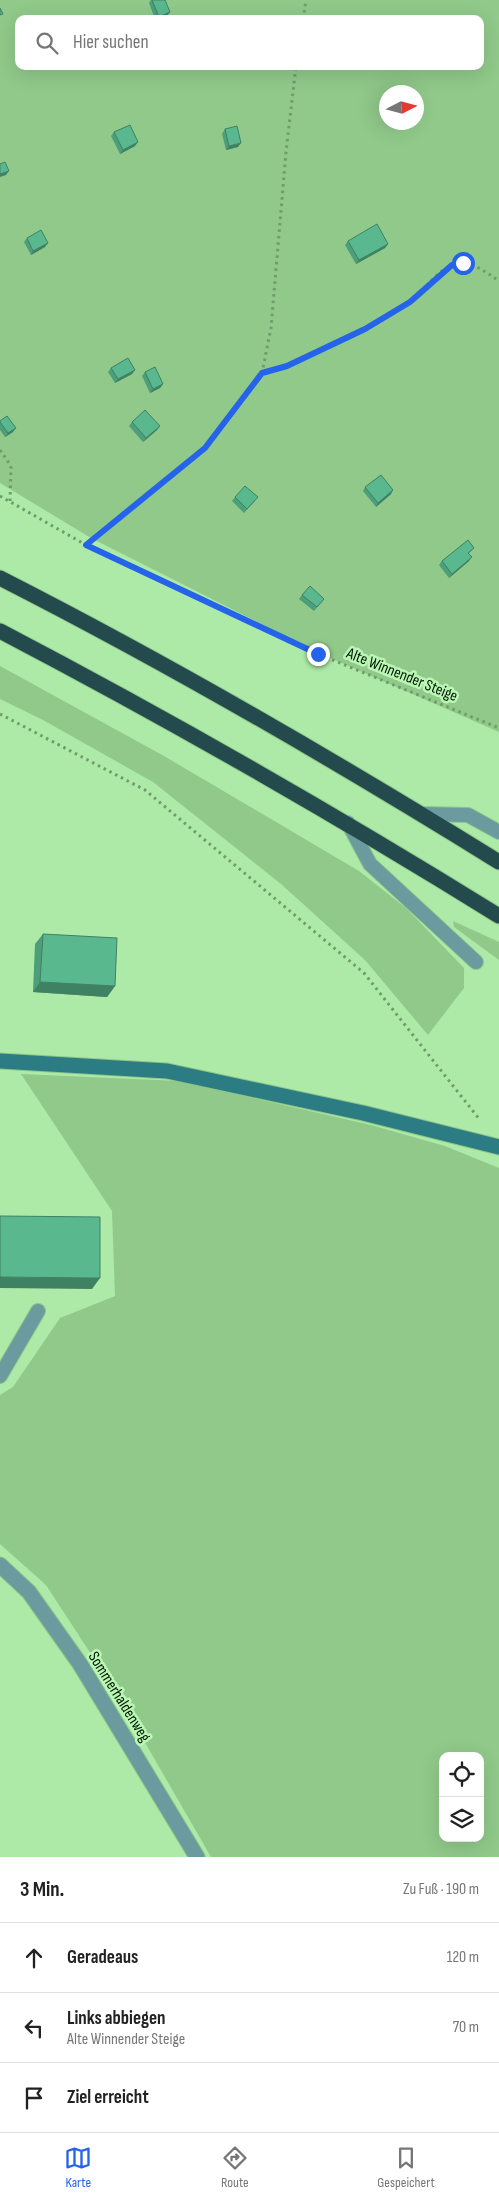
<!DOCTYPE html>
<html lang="de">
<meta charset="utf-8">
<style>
body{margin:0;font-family:"Sofia Sans Condensed",sans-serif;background:#f6f6f6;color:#222}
.controls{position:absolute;right:15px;bottom:15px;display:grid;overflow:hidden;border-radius:10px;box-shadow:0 5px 20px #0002}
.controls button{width:45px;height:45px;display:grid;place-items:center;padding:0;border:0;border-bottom:1px solid #e0e0e0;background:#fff;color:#222;font:25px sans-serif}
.compass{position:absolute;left:379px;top:85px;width:45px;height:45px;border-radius:50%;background:#fff;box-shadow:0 5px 20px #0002;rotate:84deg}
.stop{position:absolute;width:15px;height:15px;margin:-11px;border:4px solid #2563eb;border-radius:50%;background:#fff}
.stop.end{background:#2563eb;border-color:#fff;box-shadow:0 1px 5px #0008}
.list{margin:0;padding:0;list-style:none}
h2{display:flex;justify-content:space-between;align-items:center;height:65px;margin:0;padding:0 20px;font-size:21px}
h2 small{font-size:16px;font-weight:400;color:#767676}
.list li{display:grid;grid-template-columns:32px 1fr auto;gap:15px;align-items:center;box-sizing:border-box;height:70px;padding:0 20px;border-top:1px solid #e0e0e0}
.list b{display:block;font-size:19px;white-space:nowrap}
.list p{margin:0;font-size:16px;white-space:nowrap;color:#767676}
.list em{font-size:16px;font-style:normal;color:#767676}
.icon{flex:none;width:28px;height:28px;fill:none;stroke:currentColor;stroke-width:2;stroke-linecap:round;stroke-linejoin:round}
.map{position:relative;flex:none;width:499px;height:1857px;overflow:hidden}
.search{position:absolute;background:#fff;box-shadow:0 5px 20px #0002;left:15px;right:15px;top:15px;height:55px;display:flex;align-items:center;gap:12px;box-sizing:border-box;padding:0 18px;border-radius:10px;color:#767676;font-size:19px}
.sheet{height:275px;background:#fff}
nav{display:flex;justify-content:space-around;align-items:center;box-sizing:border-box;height:70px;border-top:1px solid #e0e0e0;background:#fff;font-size:14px;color:#767676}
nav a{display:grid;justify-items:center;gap:2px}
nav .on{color:#2563eb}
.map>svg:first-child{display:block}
.green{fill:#90c98a;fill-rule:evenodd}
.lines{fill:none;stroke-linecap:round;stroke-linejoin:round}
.lane-casing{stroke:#8ec489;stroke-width:16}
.street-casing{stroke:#8ec489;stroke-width:17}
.secondary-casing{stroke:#8ec489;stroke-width:17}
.highway-casing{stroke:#8ec489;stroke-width:17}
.path{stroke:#6e9c6a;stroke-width:3;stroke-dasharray:2.5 4;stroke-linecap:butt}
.lane{stroke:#6b9b9f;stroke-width:14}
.street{stroke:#6b9b9f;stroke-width:15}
.secondary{stroke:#2c7d83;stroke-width:15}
.highway{stroke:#234b4e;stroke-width:15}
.wall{fill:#4d9e7a}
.shaded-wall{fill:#3f8163}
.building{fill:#5ab88e;stroke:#3f8163}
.route{stroke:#2563eb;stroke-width:6}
.labels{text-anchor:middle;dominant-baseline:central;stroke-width:5;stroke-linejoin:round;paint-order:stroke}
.street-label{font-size:16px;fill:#031902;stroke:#baf7b4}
</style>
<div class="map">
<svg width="499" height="1857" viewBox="0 0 499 1857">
<rect width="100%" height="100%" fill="#adeaa7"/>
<g class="green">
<path d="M0,0H499V732L319,653L91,538L0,483ZM19,19H480V66H19ZM386,92H416V122H386Z"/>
<path d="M0,666L164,756L359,871L406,908L464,968V988L428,1035L365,960L281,884L153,782L43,720L0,699Z"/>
<path d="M453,921L499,942V960L454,927Z"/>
<path d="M21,1074L179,1081L371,1125L445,1146L499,1168V1857H211L117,1694L46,1585L0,1544V1395L13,1387L60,1318L115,1296L112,1211ZM443,1756H480V1838H443Z"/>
</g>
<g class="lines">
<defs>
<g id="lane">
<path d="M421,814L468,815L499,832"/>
<path d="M348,823L370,864L476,962"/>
<path d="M0,1376L38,1311"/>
</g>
<path id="street" d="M0,1565L29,1592L80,1664L197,1857"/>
<path id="secondary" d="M0,1061L167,1071L363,1113L499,1147"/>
<g id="highway">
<path d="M0,578C171,665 336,761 499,862"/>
<path d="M0,631C170,720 336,815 499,916"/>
</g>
</defs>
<use href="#lane" class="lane-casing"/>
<use href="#street" class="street-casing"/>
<use href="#secondary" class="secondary-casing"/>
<use href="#highway" class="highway-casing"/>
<g class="path">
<path d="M303,19L306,0"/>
<path d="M262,373C303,362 376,328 410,302C424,291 437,269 454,265C471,260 486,272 499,281"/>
<path d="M0,450L11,466L10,502"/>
<path d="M0,496L86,545L318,654L499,728"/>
<path d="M86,545L205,448L262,373L271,328L286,152L296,66"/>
<path d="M0,714L145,790L364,973L480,1120"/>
</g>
<use href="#lane" class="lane"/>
<use href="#street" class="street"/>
<use href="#secondary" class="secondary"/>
<use href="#highway" class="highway"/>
</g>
<g class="wall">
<path d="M151,0H165L167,16L161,19H155L149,3Z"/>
<path d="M225,129L238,147L226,150L222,134Z"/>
<path d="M114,132L135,146L120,154L111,136Z"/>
<path d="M27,238L45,247L31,255L24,242Z"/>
<path d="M348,241L388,244L385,248L356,264L345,245Z"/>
<path d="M111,368L135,370L132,374L115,383L108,372Z"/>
<path d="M145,372L163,384L160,388L150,393L142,376Z"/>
<path d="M0,421L13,432L5,437L0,430Z"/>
<path d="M132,422L160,426L157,430L143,442L129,426Z"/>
<path d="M365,487L391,494L376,507L363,491Z"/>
<path d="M235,497L255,501L244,513L232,501Z"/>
<path d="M474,548L468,554L469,561L449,578L439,565L442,561Z"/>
<path d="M302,595L324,599L314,611L299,599Z"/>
<path d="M43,934L115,986L107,997L33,992L35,944Z"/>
</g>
<g class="shaded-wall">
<path d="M170,12L167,16L161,19H158L159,17Z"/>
<path d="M138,142L135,146L120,154L123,150Z"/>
<path d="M241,143L238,147L226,150L229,146Z"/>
<path d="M9,171L6,175L0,177V174Z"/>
<path d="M48,243L45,247L31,255L33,251Z"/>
<path d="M388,244L385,248L356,264L359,260Z"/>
<path d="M135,370L132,374L115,383L118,379Z"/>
<path d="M163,384L160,388L150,393L153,389Z"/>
<path d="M160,426L157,430L143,442L146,438Z"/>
<path d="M16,428L13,432L5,437L8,433Z"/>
<path d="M393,490L391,494L376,507L378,503Z"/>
<path d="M472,557L469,561L449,578L452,574Z"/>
<path d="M40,982L115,986L107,997L33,992Z"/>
<path d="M0,1277L100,1278L92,1289L0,1288Z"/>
</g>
<g class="building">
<path d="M152,0H165L170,12L159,17Z"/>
<path d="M0,8L3,14L0,15Z"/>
<path d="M130,125L138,142L123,150L114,132Z"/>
<path d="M237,126L241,143L229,146L225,129Z"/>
<path d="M5,162L9,171L0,174V164Z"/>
<path d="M377,224L388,244L359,260L348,241Z"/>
<path d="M41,230L48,243L33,251L27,238Z"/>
<path d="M128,358L135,370L118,379L111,368Z"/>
<path d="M155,367L163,384L153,389L145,372Z"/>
<path d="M145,410L160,426L146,438L132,422Z"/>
<path d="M7,416L16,428L8,433L0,422V421Z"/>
<path d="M381,475L393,490L378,503L365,487Z"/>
<path d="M245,486L258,497L247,509L235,497Z"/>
<path d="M468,540L474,548L468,553L472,557L452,574L442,561Z"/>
<path d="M310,586L324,599L317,607L302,595Z"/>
<path d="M43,934L117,938L115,986L40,982Z"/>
<path d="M0,1216L100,1217V1278L0,1277Z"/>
</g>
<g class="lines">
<path class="route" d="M318,654L86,545L205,448L262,373L287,366L365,329L410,302L452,265L463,263"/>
</g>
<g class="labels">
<g class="street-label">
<text transform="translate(402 675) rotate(22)">Alte Winnender Steige</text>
<text transform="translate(119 1697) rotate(58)">Sommerhaldenweg</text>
</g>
</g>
</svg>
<div class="controls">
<button><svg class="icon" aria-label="locate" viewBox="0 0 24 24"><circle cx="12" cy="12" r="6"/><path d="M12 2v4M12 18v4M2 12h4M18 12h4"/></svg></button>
<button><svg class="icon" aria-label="layers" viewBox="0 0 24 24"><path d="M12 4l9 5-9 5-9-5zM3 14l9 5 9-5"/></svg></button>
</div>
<svg class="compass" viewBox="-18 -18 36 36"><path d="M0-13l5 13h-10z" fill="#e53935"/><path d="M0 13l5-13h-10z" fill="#767676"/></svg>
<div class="stop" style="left:463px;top:263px"></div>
<div class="stop end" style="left:318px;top:654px"></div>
<div class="search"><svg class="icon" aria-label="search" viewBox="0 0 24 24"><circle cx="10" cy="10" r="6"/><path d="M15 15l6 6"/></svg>Hier suchen</div>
</div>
<section class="sheet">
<h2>3 Min.<small>Zu Fuß · 190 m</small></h2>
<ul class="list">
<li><svg class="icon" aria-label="ahead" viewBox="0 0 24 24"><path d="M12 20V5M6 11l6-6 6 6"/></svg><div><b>Geradeaus</b></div><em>120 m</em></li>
<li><svg class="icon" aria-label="left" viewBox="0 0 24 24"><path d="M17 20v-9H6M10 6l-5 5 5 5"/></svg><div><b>Links abbiegen</b><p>Alte Winnender Steige</p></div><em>70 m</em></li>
<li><svg class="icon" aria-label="arrive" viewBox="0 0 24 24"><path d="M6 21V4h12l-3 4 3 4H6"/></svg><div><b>Ziel erreicht</b></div></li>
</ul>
</section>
<nav>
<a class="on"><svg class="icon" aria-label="map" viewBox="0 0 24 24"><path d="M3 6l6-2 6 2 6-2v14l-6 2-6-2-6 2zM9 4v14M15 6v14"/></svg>Karte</a>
<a><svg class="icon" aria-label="directions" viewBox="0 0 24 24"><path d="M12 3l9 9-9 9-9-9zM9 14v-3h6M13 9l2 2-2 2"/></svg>Route</a>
<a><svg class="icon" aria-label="saved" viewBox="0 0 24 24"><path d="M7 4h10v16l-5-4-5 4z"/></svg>Gespeichert</a>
</nav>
